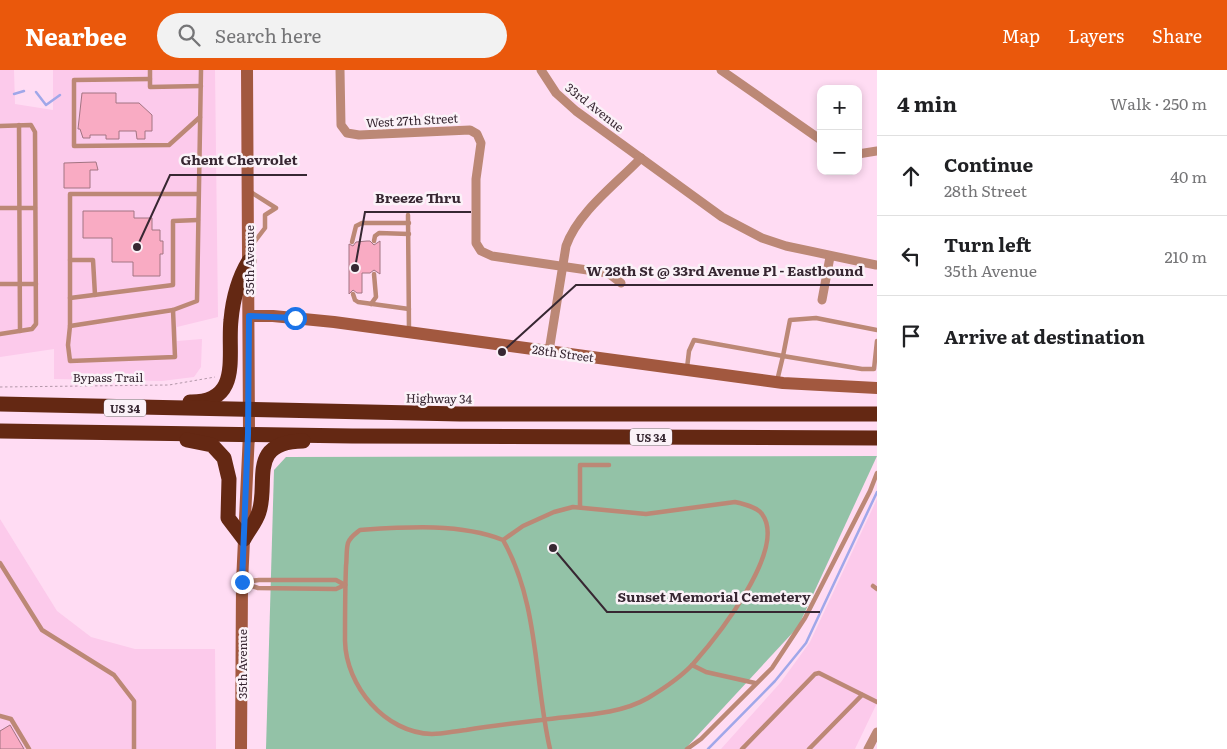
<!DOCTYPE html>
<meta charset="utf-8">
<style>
body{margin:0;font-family:Literata,serif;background:#f2f2f2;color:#202124}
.controls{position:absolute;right:15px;top:15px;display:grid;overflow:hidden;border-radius:10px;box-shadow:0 2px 8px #0003}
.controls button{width:45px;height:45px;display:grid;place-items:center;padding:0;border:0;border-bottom:1px solid #e0e0e0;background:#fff;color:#202124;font:25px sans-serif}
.stop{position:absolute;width:15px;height:15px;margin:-11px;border:4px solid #1a73e8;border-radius:50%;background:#fff}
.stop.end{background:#1a73e8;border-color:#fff;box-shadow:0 1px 5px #0008}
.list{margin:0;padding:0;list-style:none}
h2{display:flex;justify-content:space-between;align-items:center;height:65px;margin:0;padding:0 20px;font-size:21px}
h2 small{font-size:16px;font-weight:400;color:#757577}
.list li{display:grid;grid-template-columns:32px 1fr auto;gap:15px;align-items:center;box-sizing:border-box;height:80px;padding:0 20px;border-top:1px solid #e0e0e0}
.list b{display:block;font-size:19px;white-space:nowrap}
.list p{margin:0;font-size:16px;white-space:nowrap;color:#757577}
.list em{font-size:16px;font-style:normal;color:#757577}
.icon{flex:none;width:28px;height:28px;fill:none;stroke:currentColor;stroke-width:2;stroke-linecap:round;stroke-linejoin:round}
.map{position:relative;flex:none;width:877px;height:679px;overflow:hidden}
header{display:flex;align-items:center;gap:30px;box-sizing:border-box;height:70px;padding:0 25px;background:#ea580c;color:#fff}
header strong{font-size:24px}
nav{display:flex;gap:28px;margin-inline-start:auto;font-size:18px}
.search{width:350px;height:45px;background:#f2f2f2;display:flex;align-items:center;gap:12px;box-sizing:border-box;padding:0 18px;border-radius:28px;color:#757577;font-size:19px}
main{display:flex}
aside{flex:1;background:#fff}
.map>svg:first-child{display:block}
.built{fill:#fccaeb}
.green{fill:#93c2a7}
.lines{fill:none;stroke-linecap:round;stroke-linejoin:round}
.stream{stroke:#a0a7e9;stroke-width:2.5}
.building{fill:#f9abc3;stroke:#a27482}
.path{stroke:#b397a9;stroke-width:1;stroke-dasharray:2.5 2.5;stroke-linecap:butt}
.lane{stroke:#bc8876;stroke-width:4.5}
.street{stroke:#bc8876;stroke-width:9}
.secondary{stroke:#a2583f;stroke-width:12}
.highway{stroke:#642813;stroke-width:15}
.route{stroke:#1a73e8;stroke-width:6}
.labels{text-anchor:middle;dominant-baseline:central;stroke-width:5;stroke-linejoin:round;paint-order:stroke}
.shield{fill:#fbf2f8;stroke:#72646d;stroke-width:1}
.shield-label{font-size:11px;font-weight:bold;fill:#372732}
.street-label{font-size:12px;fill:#372732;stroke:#fbf2f8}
.leader{fill:none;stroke:#372732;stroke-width:2}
.callout-dot{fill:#372732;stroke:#fbf2f8;stroke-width:2}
.callout-label{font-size:14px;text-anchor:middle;font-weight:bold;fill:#372732;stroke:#fbf2f8;stroke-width:5;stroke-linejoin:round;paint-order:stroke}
</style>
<header>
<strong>Nearbee</strong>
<div class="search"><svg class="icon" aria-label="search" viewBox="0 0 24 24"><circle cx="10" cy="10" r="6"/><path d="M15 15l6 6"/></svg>Search here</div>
<nav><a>Map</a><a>Layers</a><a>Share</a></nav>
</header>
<main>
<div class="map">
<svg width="877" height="679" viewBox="0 0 877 679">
<rect width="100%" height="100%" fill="#ffdcf3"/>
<g class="built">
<path d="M0,0H14L15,34L53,40V0H215L218,247L177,257V271L202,269L201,297L194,307L162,311L54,309V279L0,287Z"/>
<path d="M877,429V633L855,679H721L781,612L810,572Z"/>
<path d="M0,449L57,541L91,567L135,579H215L216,679H0Z"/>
</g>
<path class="green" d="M877,386L798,557L685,679H266L274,400L286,387Z"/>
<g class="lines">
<g class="stream">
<path d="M36,22L46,35L60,25"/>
<path d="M14,24L24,21"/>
<path d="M708,679L775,611L806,573L877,422"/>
</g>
</g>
<g class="building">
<path d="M82,23H116V33H139L152,45V61H145V69H137L136,61H119V69H106V65H90V68H83L80,59H78Z"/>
<path d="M96,92L98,100H90V118H64V93Z"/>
<path d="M83,141H134V148H152V160H160V171H163V184H160V206H133V192H112V168H83Z"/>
<path d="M367,171H370L374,175L380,171V204L374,200L370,203H362V223H357L353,220L349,224V174L353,176L356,172Z"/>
<path d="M10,655L24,679H0V661Z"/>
</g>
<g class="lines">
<path class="path" d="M0,317L169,315L215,307"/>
<g class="lane">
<path d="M150,0V17L201,16"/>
<path d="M150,9L74,10V76L169,75L200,47"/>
<path d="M19,55L20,261"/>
<path d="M0,56L31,55L35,62L36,254L32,259L0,264"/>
<path d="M249,121L276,138L265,145V158L252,175"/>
<path d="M0,138H35"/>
<path d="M408,145L409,261"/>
<path d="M374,171L375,166L379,163L409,164"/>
<path d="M352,172L356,156L362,153H409"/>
<path d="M70,190H93L95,225"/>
<path d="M0,214H36"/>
<path d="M353,224L355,230L358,232L409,239"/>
<path d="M70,228L173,215V151L198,150"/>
<path d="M371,234L376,227L374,204"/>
<path d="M173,240L175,287L70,291L68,275L70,256V124H198"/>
<path d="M70,256L173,240L197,231L201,0"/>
<path d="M687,298L689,281L694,270L783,286L790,250L816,248L877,260"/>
<path d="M777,311L783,286L862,299H874L877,271"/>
<path d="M580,437V395H609"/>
<path d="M503,470L523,456L554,442L573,437L646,444L735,432C744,434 757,437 762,444C788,479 716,568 693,594C680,608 663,619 648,628C617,646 575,645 541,650C516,653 491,656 466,660C455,661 443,664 432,664C385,663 346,616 345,571C345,546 345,521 346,496C347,489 346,480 348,473C350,467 355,464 360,460C406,457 460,453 503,470C539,533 534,610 550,679"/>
<path d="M0,493L42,560L114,605L134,631V679"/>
<path d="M243,512L259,510H336L345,515"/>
<path d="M243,513L258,518L336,519L345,515"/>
<path d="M873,516L877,519"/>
<path d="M692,595L706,602L755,613"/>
<path d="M0,646L11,649L29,679"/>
<path d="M687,679L701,669L772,598L805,548L870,421L877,403"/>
<path d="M742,679L815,604L819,603L877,632"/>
<path d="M809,679L862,625"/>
</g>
<g class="street">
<path d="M340,0L341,55L347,63L359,65L470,60L477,64L481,73L476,109V173L481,181L492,186L608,203L621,213"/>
<path d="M541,0L556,23L576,41L722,147L762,168L786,176L876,195"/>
<path d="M721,0L821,70"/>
<path d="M858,84L877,81"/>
<path d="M822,230L830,187"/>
<path d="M549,281L566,176C578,142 616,114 641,88"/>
<path d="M868,679L877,662"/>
</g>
<g class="secondary">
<path d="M249,246H273L334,252L783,313L877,318"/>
<path d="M241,679L242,513L249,363L247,0"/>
</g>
<g class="highway">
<path d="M190,332C243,333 227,284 231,250C233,228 238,209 249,191"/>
<path d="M0,334L460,344H877"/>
<path d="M0,361L352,366L877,368"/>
<path d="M187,370L212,375L224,388L229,409L228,448L244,469C248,461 256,452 259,442C269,412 247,372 303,371"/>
</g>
</g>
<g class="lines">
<path class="route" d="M242,512L248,364L249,246L295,248"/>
</g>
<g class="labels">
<g class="shield">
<rect x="104" y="329.5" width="42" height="17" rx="4"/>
<rect x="630" y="358.5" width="42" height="17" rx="4"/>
</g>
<g class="shield-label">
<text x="125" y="338">US 34</text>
<text x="651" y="367">US 34</text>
</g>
<g class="street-label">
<text transform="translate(595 37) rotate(38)">33rd Avenue</text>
<text transform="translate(412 50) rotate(-3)">West 27th Street</text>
<text transform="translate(249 190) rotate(-90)">35th Avenue</text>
<text transform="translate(563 283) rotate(8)">28th Street</text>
<text x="108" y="307">Bypass Trail</text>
<text transform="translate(439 328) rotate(1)">Highway 34</text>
<text transform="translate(242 594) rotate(-90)">35th Avenue</text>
</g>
</g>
<path class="leader" d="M137 177L170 105H307M355 198L365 142H471M502 282L576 215H873M553 478L607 542H820"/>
<g class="callout-dot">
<circle cx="137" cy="177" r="5"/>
<circle cx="355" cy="198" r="5"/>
<circle cx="502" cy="282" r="5"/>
<circle cx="553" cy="478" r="5"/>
</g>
<g class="callout-label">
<text x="239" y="95">Ghent Chevrolet</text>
<text x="418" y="133">Breeze Thru</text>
<text x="725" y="206">W 28th St @ 33rd Avenue Pl - Eastbound</text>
<text x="714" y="532">Sunset Memorial Cemetery</text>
</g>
</svg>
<div class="controls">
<button>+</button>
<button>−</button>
</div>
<div class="stop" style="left:295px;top:248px"></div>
<div class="stop end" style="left:242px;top:512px"></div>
</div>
<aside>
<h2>4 min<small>Walk · 250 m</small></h2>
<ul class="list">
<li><svg class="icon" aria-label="ahead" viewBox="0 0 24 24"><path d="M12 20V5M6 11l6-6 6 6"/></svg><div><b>Continue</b><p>28th Street</p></div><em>40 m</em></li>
<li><svg class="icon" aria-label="left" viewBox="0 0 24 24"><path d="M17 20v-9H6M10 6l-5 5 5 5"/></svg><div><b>Turn left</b><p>35th Avenue</p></div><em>210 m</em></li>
<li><svg class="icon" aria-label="arrive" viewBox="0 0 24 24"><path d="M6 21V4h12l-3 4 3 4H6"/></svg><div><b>Arrive at destination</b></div></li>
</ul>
</aside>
</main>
